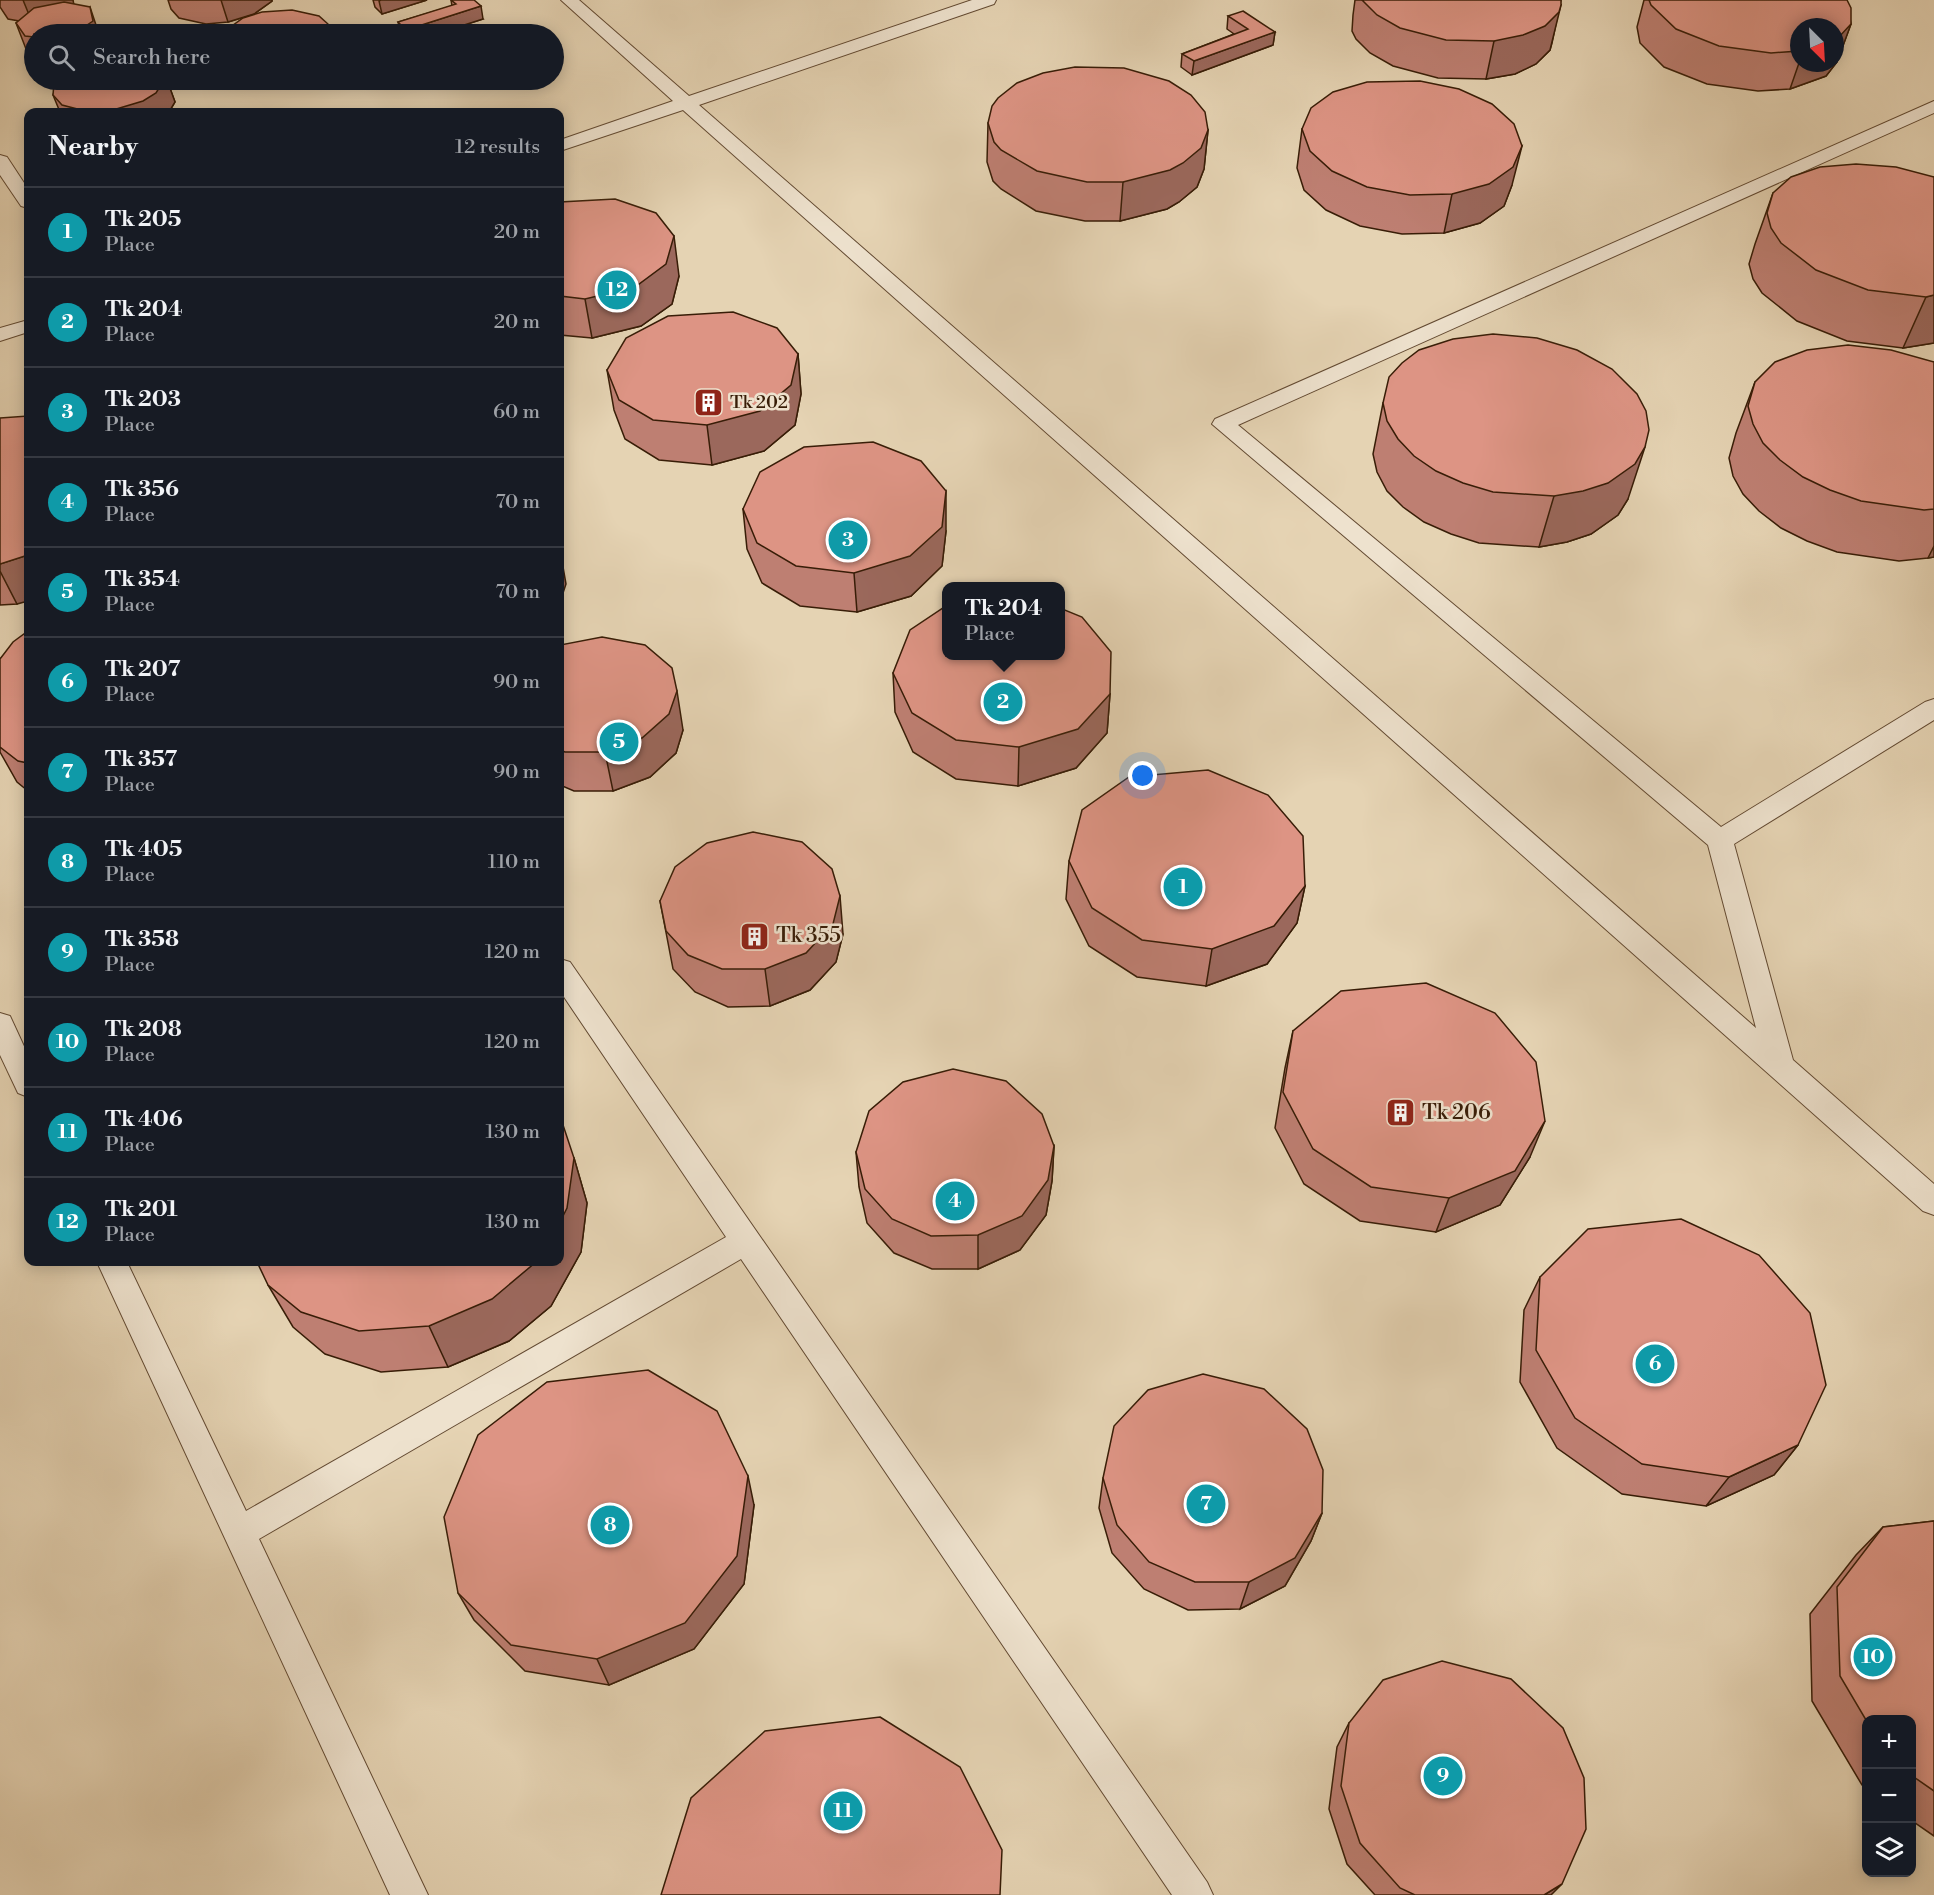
<!DOCTYPE html>
<meta charset="utf-8">
<style>
body{margin:0;font-family:"Libre Bodoni",serif;background:#242831;color:#f1f3f6}
.controls{position:absolute;right:18px;bottom:18px;display:grid;overflow:hidden;border-radius:12px;box-shadow:0 3px 15px #0003}
.controls button{width:54px;height:54px;display:grid;place-items:center;padding:0;border:0;border-bottom:2px solid #363941;background:#171b24;color:#f1f3f6;font:30px sans-serif}
.compass{position:absolute;left:1790px;top:18px;width:54px;height:54px;border-radius:50%;background:#171b24;box-shadow:0 3px 15px #0003;rotate:156deg}
.you{position:absolute;left:1143px;top:776px;width:21px;height:21px;margin:-15px;border:4px solid #fff;border-radius:50%;background:#1a73e8;box-shadow:0 0 0 9px #1a73e833}
.badge{display:grid;place-items:center;width:39px;height:39px;border-radius:50%;background:#c59692;color:#fff;font-size:20px;font-weight:700}
.pin{position:absolute;translate:-50% -50%;border:3px solid #fff;box-shadow:0 2px 6px #0006}
.popup{position:absolute;left:942px;top:582px;width:123px;height:78px;box-sizing:border-box;display:grid;place-content:center;border-radius:12px;background:#171b24;filter:drop-shadow(0 2px 4px #0005);font-size:20px;white-space:nowrap;color:#9ea1a6}
.popup b{font-size:22px;color:#f1f3f6}
.popup::after{content:'';position:absolute;left:50%;top:100%;margin-left:-12px;border:12px solid transparent;border-top-color:#171b24}
.list{margin:0;padding:0;list-style:none}
h2{display:flex;justify-content:space-between;align-items:center;height:78px;margin:0;padding:0 24px;font-size:26px}
h2 small{font-size:20px;font-weight:400;color:#9ea1a6}
.list li{display:grid;grid-template-columns:39px 1fr auto;gap:18px;align-items:center;box-sizing:border-box;height:90px;padding:0 24px;border-top:2px solid #363941}
.list b{display:block;font-size:22px;white-space:nowrap}
.list p{margin:0;font-size:20px;white-space:nowrap;color:#9ea1a6}
.list em{font-size:20px;font-style:normal;color:#9ea1a6}
.icon{flex:none;width:33px;height:33px;fill:none;stroke:currentColor;stroke-width:2;stroke-linecap:round;stroke-linejoin:round}
.map{position:relative;flex:none;width:1934px;height:1895px;overflow:hidden}
.search{position:absolute;background:#171b24;box-shadow:0 3px 15px #0003;left:24px;top:24px;width:540px;height:66px;display:flex;align-items:center;gap:15px;box-sizing:border-box;padding:0 21px;border-radius:33px;color:#9ea1a6;font-size:22px}
.panel{position:absolute;background:#171b24;box-shadow:0 3px 15px #0003;left:24px;top:108px;width:540px;height:1158px;border-radius:12px}
.map>svg:first-child{display:block}
.lines{fill:none;stroke-linecap:round;stroke-linejoin:round}
.service-casing{stroke:#634a32;stroke-width:2}
.service{fill:#eee2ce;fill-rule:evenodd}
.wall{fill:#be7f72;stroke:#381d07;stroke-width:1.5;fill-rule:evenodd}
.shaded-wall{fill:#9b685c;stroke:#381d07;stroke-width:1.5}
.building{fill:#dd9484;stroke:#381d07;stroke-width:1.5}
.labels{text-anchor:middle;dominant-baseline:central;stroke-width:5;stroke-linejoin:round;paint-order:stroke}
.far-poi-label{font-size:18px;fill:#381d07;stroke:#eee2ce;text-anchor:start}
.poi-label{font-size:21px;fill:#381d07;stroke:#eee2ce;text-anchor:start}
</style>
<div class="map">
<svg width="1934" height="1895" viewBox="0 0 1934 1895">
<rect width="100%" height="100%" fill="#e5d3b3"/>
<filter id="stains"><feTurbulence type="fractalNoise" baseFrequency=".00333" numOctaves="4"/><feColorMatrix values="0 0 0 0 .2 0 0 0 0 .09 0 0 0 0 .02 0 0 0 .5 -.17"/></filter>
<radialGradient id="worn" r=".72"><stop offset=".6" stop-color="#630" stop-opacity="0"/><stop offset="1" stop-color="#630" stop-opacity=".3"/></radialGradient>
<g class="lines">
<defs>
<g id="service">
<path d="M561,0H579L689,96L972,0H996L994,4L699,105L1756,1028L1708,845L1212,424L1215,419L1934,101V113L1238,425L1721,827L1925,702L1934,699V720L1734,844L1793,1060L1934,1184V1215L1923,1211L683,110L560,151V140L673,101Z"/>
<path d="M0,155L7,157L28,189V208L21,206L0,175Z"/>
<path d="M28,320V332L0,341V328Z"/>
<path d="M560,959L570,962L1207,1882L1213,1895H1172L741,1259L259,1539L428,1895H390L97,1262H127L246,1511L726,1237L560,991Z"/>
<path d="M0,1013L10,1016L28,1055V1097L18,1093L0,1055Z"/>
</g>
</defs>
<use href="#service" class="service-casing"/>
<use href="#service" class="service"/>
</g>
<g class="wall">
<path d="M0,0H73V4L34,34V61L26,49L16,23L19,21L8,19L0,7Z"/>
<path d="M168,0H272V1L254,14L228,22L206,24L179,18L171,9Z"/>
<path d="M373,0H427L382,14L375,7Z"/>
<path d="M451,0L483,19L436,34H401L398,22L452,6Z"/>
<path d="M1355,0H1561L1552,43L1550,50L1536,64L1515,74L1486,79L1438,78L1393,66L1370,53L1356,39L1352,31L1353,15Z"/>
<path d="M1644,0H1847L1851,24L1837,62L1826,76L1790,89L1758,91L1707,84L1664,67L1640,43L1637,27ZM1799,27L1835,63H1799Z"/>
<path d="M1228,16L1275,32L1273,45L1192,75L1181,67L1182,54L1234,34L1227,29Z"/>
<path d="M58,80H167L175,102L169,112H60L53,95Z"/>
<path d="M235,80H311L298,86L266,89L239,82Z"/>
<path d="M988,123L1208,130L1204,169L1197,187L1179,202L1167,209L1120,221H1085L1036,211L1001,189L993,181L987,162Z"/>
<path d="M1302,129L1512,185L1504,206L1480,223L1444,233L1402,234L1360,226L1326,210L1304,190L1297,168Z"/>
<path d="M1934,177V343L1903,348L1847,341L1797,321L1762,293L1753,279L1749,264L1755,244L1773,193Z"/>
<path d="M560,202L679,276L672,304L641,326L592,338L560,335Z"/>
<path d="M798,354L801,394L795,425L764,451L712,465L659,460L625,439L614,410L607,370Z"/>
<path d="M1934,362V557L1928,558L1899,561L1837,552L1807,541L1781,528L1759,511L1743,494L1733,476L1729,458L1736,433L1755,382Z"/>
<path d="M1383,403L1628,499L1618,515L1591,534L1567,542L1539,547L1479,543L1451,534L1424,522L1403,507L1387,491L1377,472L1373,454Z"/>
<path d="M0,418L17,604L0,605Z"/>
<path d="M743,509L946,531L942,566L911,596L857,612L800,606L762,583L747,549Z"/>
<path d="M28,631V791L17,782L0,752V659Z"/>
<path d="M560,645L683,730L676,753L650,777L613,791H574L560,785Z"/>
<path d="M893,673L1110,694L1107,733L1076,768L1018,786L956,779L913,752L895,712Z"/>
<path d="M1069,861L1305,886L1297,923L1267,964L1206,986L1137,977L1089,946L1066,899Z"/>
<path d="M660,901L843,934L836,962L810,990L770,1006L728,1007L695,992L673,969Z"/>
<path d="M1293,1031L1530,1157L1500,1205L1436,1232L1360,1221L1304,1184L1275,1128L1285,1068Z"/>
<path d="M1054,1146L1052,1181L1046,1215L1020,1250L978,1269H932L894,1253L867,1223L859,1187L856,1152Z"/>
<path d="M574,1158L587,1203L581,1252L551,1306L509,1341L448,1367L381,1372L325,1354L293,1327L268,1285Z"/>
<path d="M1540,1277L1798,1445L1774,1475L1706,1506L1622,1494L1557,1448L1520,1382L1524,1310Z"/>
<path d="M1103,1478L1322,1513L1311,1541L1285,1586L1240,1609L1188,1610L1144,1589L1112,1553L1099,1508Z"/>
<path d="M754,1505L744,1584L694,1649L609,1685L525,1671L474,1620L458,1593Z"/>
<path d="M1934,1521V1836L1911,1820V1719H1866V1788L1862,1785L1812,1701L1810,1614L1856,1555L1883,1527Z"/>
<path d="M1349,1723L1551,1895H1375L1347,1864L1329,1809L1337,1747Z"/>
</g>
<g class="shaded-wall">
<path d="M23,0H73L74,5L32,22Z"/>
<path d="M221,0H272V1L254,14L228,22Z"/>
<path d="M381,0H427L382,14L379,1Z"/>
<path d="M1561,5L1550,50L1536,64L1515,74L1486,79L1494,41Z"/>
<path d="M481,6L483,19L436,34H408L406,30Z"/>
<path d="M90,7L99,34H71Z"/>
<path d="M1851,24L1837,62L1826,76L1790,89L1799,63H1835V39Z"/>
<path d="M1275,32L1273,45L1192,75L1194,61Z"/>
<path d="M164,80H167L175,102L169,112H114L113,110Z"/>
<path d="M296,80H311L298,86Z"/>
<path d="M1208,130L1204,169L1197,187L1179,202L1167,209L1120,221L1123,182Z"/>
<path d="M1522,146L1512,185L1504,206L1480,223L1444,233L1452,194Z"/>
<path d="M674,236L679,276L672,304L641,326L592,338L585,299Z"/>
<path d="M1934,295V343L1903,348L1926,297Z"/>
<path d="M798,354L801,394L795,425L764,451L712,465L707,425Z"/>
<path d="M1645,447L1628,499L1618,515L1591,534L1567,542L1539,547L1554,496Z"/>
<path d="M946,491V531L942,566L911,596L857,612L854,573Z"/>
<path d="M1934,546V557L1928,558Z"/>
<path d="M560,550L566,584L560,602Z"/>
<path d="M28,555V601L17,604L0,571V564Z"/>
<path d="M677,691L683,730L676,753L650,777L613,791L605,752Z"/>
<path d="M1110,694L1107,733L1076,768L1018,786L1019,747Z"/>
<path d="M1305,886L1297,923L1267,964L1206,986L1212,949Z"/>
<path d="M840,896L843,934L836,962L810,990L770,1006L765,969Z"/>
<path d="M1545,1121L1530,1157L1500,1205L1436,1232L1449,1198Z"/>
<path d="M1054,1146L1052,1181L1046,1215L1020,1250L978,1269V1235Z"/>
<path d="M574,1158L587,1203L581,1252L551,1306L509,1341L448,1367L429,1326L536,1262H560V1222Z"/>
<path d="M1798,1445L1774,1475L1706,1506L1729,1477Z"/>
<path d="M748,1476L754,1505L744,1584L694,1649L609,1685L597,1659Z"/>
<path d="M1322,1513L1311,1541L1285,1586L1240,1609L1249,1582Z"/>
<path d="M1562,1884L1551,1895H1544Z"/>
</g>
<g class="building">
<path d="M451,0H474L481,6L406,30L398,22L456,4Z"/>
<path d="M1362,0H1561V5L1559,12L1545,26L1523,35L1494,41L1446,40L1400,28L1377,15Z"/>
<path d="M1649,0H1847L1851,8V24L1839,37L1835,39V27H1799V51L1771,53L1719,46L1676,29L1651,5Z"/>
<path d="M64,2L90,7L93,21L75,33L71,34H34V37L25,36L16,23L34,8Z"/>
<path d="M292,10L319,16L328,24L329,33V34H224L225,31L243,18L262,12Z"/>
<path d="M1243,11L1275,32L1194,61L1182,54L1248,29L1228,16Z"/>
<path d="M1075,67L1124,68L1169,81L1191,95L1205,112L1208,130L1201,148L1183,163L1170,170L1123,182H1087L1037,171L1001,150L994,142L988,123L992,106L998,98L1017,83L1043,73Z"/>
<path d="M58,80H164L156,93L143,101L113,110L89,112L62,105L53,95L54,83Z"/>
<path d="M1420,81L1459,89L1492,104L1514,124L1522,146L1513,167L1489,184L1452,194L1410,195L1367,187L1332,171L1310,151L1302,129L1311,108L1333,92L1367,82Z"/>
<path d="M1856,164L1896,167L1934,177V295L1926,297L1868,290L1816,270L1781,243L1771,228L1767,213L1773,193L1791,177L1820,167Z"/>
<path d="M615,199L656,213L674,236L666,264L635,287L585,299L560,296V202Z"/>
<path d="M733,312L777,328L798,354L791,385L760,411L707,425L653,420L619,400L607,370L626,338L668,316Z"/>
<path d="M1493,334L1537,338L1577,350L1612,369L1637,394L1646,411L1649,430L1645,447L1635,464L1608,483L1583,491L1554,496L1493,492L1463,483L1436,471L1414,456L1398,439L1387,421L1383,403L1389,377L1402,363L1419,350L1453,339Z"/>
<path d="M1848,345L1891,350L1934,362V509L1924,510L1861,501L1830,490L1803,477L1780,460L1763,443L1753,424L1748,406L1755,382L1775,362L1807,350Z"/>
<path d="M28,416V555L0,564V418Z"/>
<path d="M873,442L921,461L946,491L942,527L910,556L854,573L796,566L757,543L743,509L760,472L804,447Z"/>
<path d="M946,606V656H1060V608L1082,617L1111,652L1110,694L1078,729L1019,747L956,740L912,713L893,673L910,630Z"/>
<path d="M28,631V763L18,761L0,747V659L13,642Z"/>
<path d="M602,637L645,645L672,668L677,691L669,714L642,738L605,752H565L560,750V645Z"/>
<path d="M1208,770L1268,795L1303,836L1305,886L1274,926L1212,949L1142,940L1092,908L1069,861L1082,810L1129,777Z"/>
<path d="M753,832L802,842L832,869L840,896L833,924L806,953L765,969H722L688,955L666,931L660,901L675,867L707,843Z"/>
<path d="M1426,983L1495,1013L1536,1062L1545,1121L1515,1171L1449,1198L1371,1187L1313,1149L1283,1092L1293,1031L1341,991Z"/>
<path d="M953,1069L1006,1081L1042,1114L1054,1146L1048,1180L1022,1216L978,1235L931,1236L892,1219L865,1189L856,1152L869,1111L903,1082Z"/>
<path d="M560,1116L574,1158L567,1208L560,1222Z"/>
<path d="M1681,1219L1759,1255L1810,1313L1826,1385L1798,1445L1729,1477L1642,1464L1575,1418L1536,1350L1540,1277L1588,1229Z"/>
<path d="M257,1262H536L492,1299L429,1326L359,1331L301,1312L268,1285Z"/>
<path d="M648,1370L717,1411L748,1476L737,1556L685,1623L597,1659L511,1645L458,1593L444,1517L478,1435L547,1382Z"/>
<path d="M1203,1374L1264,1389L1307,1429L1323,1470L1322,1513L1295,1558L1249,1582H1195L1149,1562L1117,1525L1103,1478L1114,1426L1148,1390Z"/>
<path d="M1934,1521V1791L1911,1775V1719L1866,1720L1840,1676L1837,1587L1883,1527Z"/>
<path d="M1442,1661L1511,1679L1563,1728L1584,1778L1586,1829L1562,1884L1544,1895H1415L1400,1888L1360,1843L1341,1786L1349,1723L1383,1680Z"/>
<path d="M880,1717L960,1767L1002,1850L1000,1895H661L691,1798L765,1731Z"/>
</g>
<defs>
<symbol id="building-square" viewBox="-11 -11 22 22"><rect x="-9" y="-9" width="18" height="18" rx="4" fill="#8f2418" stroke="#eee2ce"/><path d="M-4-6H4V6H1V3H-1V6H-4ZM-2.5-4.3h1.7v1.8h-1.7ZM.8-4.3h1.7v1.8H.8ZM-2.5-1h1.7V.8h-1.7ZM.8-1h1.7V.8H.8Z" fill="#fff"/></symbol>
</defs>
<g fill-rule="evenodd">
<use href="#building-square" x="692" y="386" width="33" height="33"/>
<use href="#building-square" x="738" y="920" width="33" height="33"/>
<use href="#building-square" x="1384" y="1096" width="33" height="33"/>
</g>
<g class="labels">
<g class="far-poi-label">
<text x="730" y="402">Tk 202</text>
</g>
<g class="poi-label">
<text x="776" y="936">Tk 355</text>
<text x="1422" y="1113">Tk 206</text>
</g>
</g>
<rect width="100%" height="100%" filter="url(#stains)"/>
<rect width="100%" height="100%" fill="url(#worn)"/>
</svg>
<div class="controls">
<button>+</button>
<button>−</button>
<button><svg class="icon" aria-label="layers" viewBox="0 0 24 24"><path d="M12 4l9 5-9 5-9-5zM3 14l9 5 9-5"/></svg></button>
</div>
<svg class="compass" viewBox="-18 -18 36 36"><path d="M0-13l5 13h-10z" fill="#e53935"/><path d="M0 13l5-13h-10z" fill="#9ea1a6"/></svg>
<div class="you"></div>
<div class="pin badge" style="left:1183px;top:887px;background:#0f9aa8">1</div>
<div class="pin badge" style="left:1003px;top:702px;background:#0f9aa8">2</div>
<div class="popup"><b>Tk 204</b>Place</div>
<div class="pin badge" style="left:848px;top:540px;background:#0f9aa8">3</div>
<div class="pin badge" style="left:955px;top:1201px;background:#0f9aa8">4</div>
<div class="pin badge" style="left:619px;top:742px;background:#0f9aa8">5</div>
<div class="pin badge" style="left:1655px;top:1364px;background:#0f9aa8">6</div>
<div class="pin badge" style="left:1206px;top:1504px;background:#0f9aa8">7</div>
<div class="pin badge" style="left:610px;top:1525px;background:#0f9aa8">8</div>
<div class="pin badge" style="left:1443px;top:1776px;background:#0f9aa8">9</div>
<div class="pin badge" style="left:1873px;top:1657px;background:#0f9aa8">10</div>
<div class="pin badge" style="left:843px;top:1811px;background:#0f9aa8">11</div>
<div class="pin badge" style="left:617px;top:290px;background:#0f9aa8">12</div>
<div class="search"><svg class="icon" aria-label="search" viewBox="0 0 24 24"><circle cx="10" cy="10" r="6"/><path d="M15 15l6 6"/></svg>Search here</div>
<section class="panel">
<h2>Nearby<small>12 results</small></h2>
<ul class="list">
<li><span class="badge" style="background:#0f9aa8">1</span><div><b>Tk 205</b><p>Place</p></div><em>20 m</em></li>
<li><span class="badge" style="background:#0f9aa8">2</span><div><b>Tk 204</b><p>Place</p></div><em>20 m</em></li>
<li><span class="badge" style="background:#0f9aa8">3</span><div><b>Tk 203</b><p>Place</p></div><em>60 m</em></li>
<li><span class="badge" style="background:#0f9aa8">4</span><div><b>Tk 356</b><p>Place</p></div><em>70 m</em></li>
<li><span class="badge" style="background:#0f9aa8">5</span><div><b>Tk 354</b><p>Place</p></div><em>70 m</em></li>
<li><span class="badge" style="background:#0f9aa8">6</span><div><b>Tk 207</b><p>Place</p></div><em>90 m</em></li>
<li><span class="badge" style="background:#0f9aa8">7</span><div><b>Tk 357</b><p>Place</p></div><em>90 m</em></li>
<li><span class="badge" style="background:#0f9aa8">8</span><div><b>Tk 405</b><p>Place</p></div><em>110 m</em></li>
<li><span class="badge" style="background:#0f9aa8">9</span><div><b>Tk 358</b><p>Place</p></div><em>120 m</em></li>
<li><span class="badge" style="background:#0f9aa8">10</span><div><b>Tk 208</b><p>Place</p></div><em>120 m</em></li>
<li><span class="badge" style="background:#0f9aa8">11</span><div><b>Tk 406</b><p>Place</p></div><em>130 m</em></li>
<li><span class="badge" style="background:#0f9aa8">12</span><div><b>Tk 201</b><p>Place</p></div><em>130 m</em></li>
</ul>
</section>
</div>
